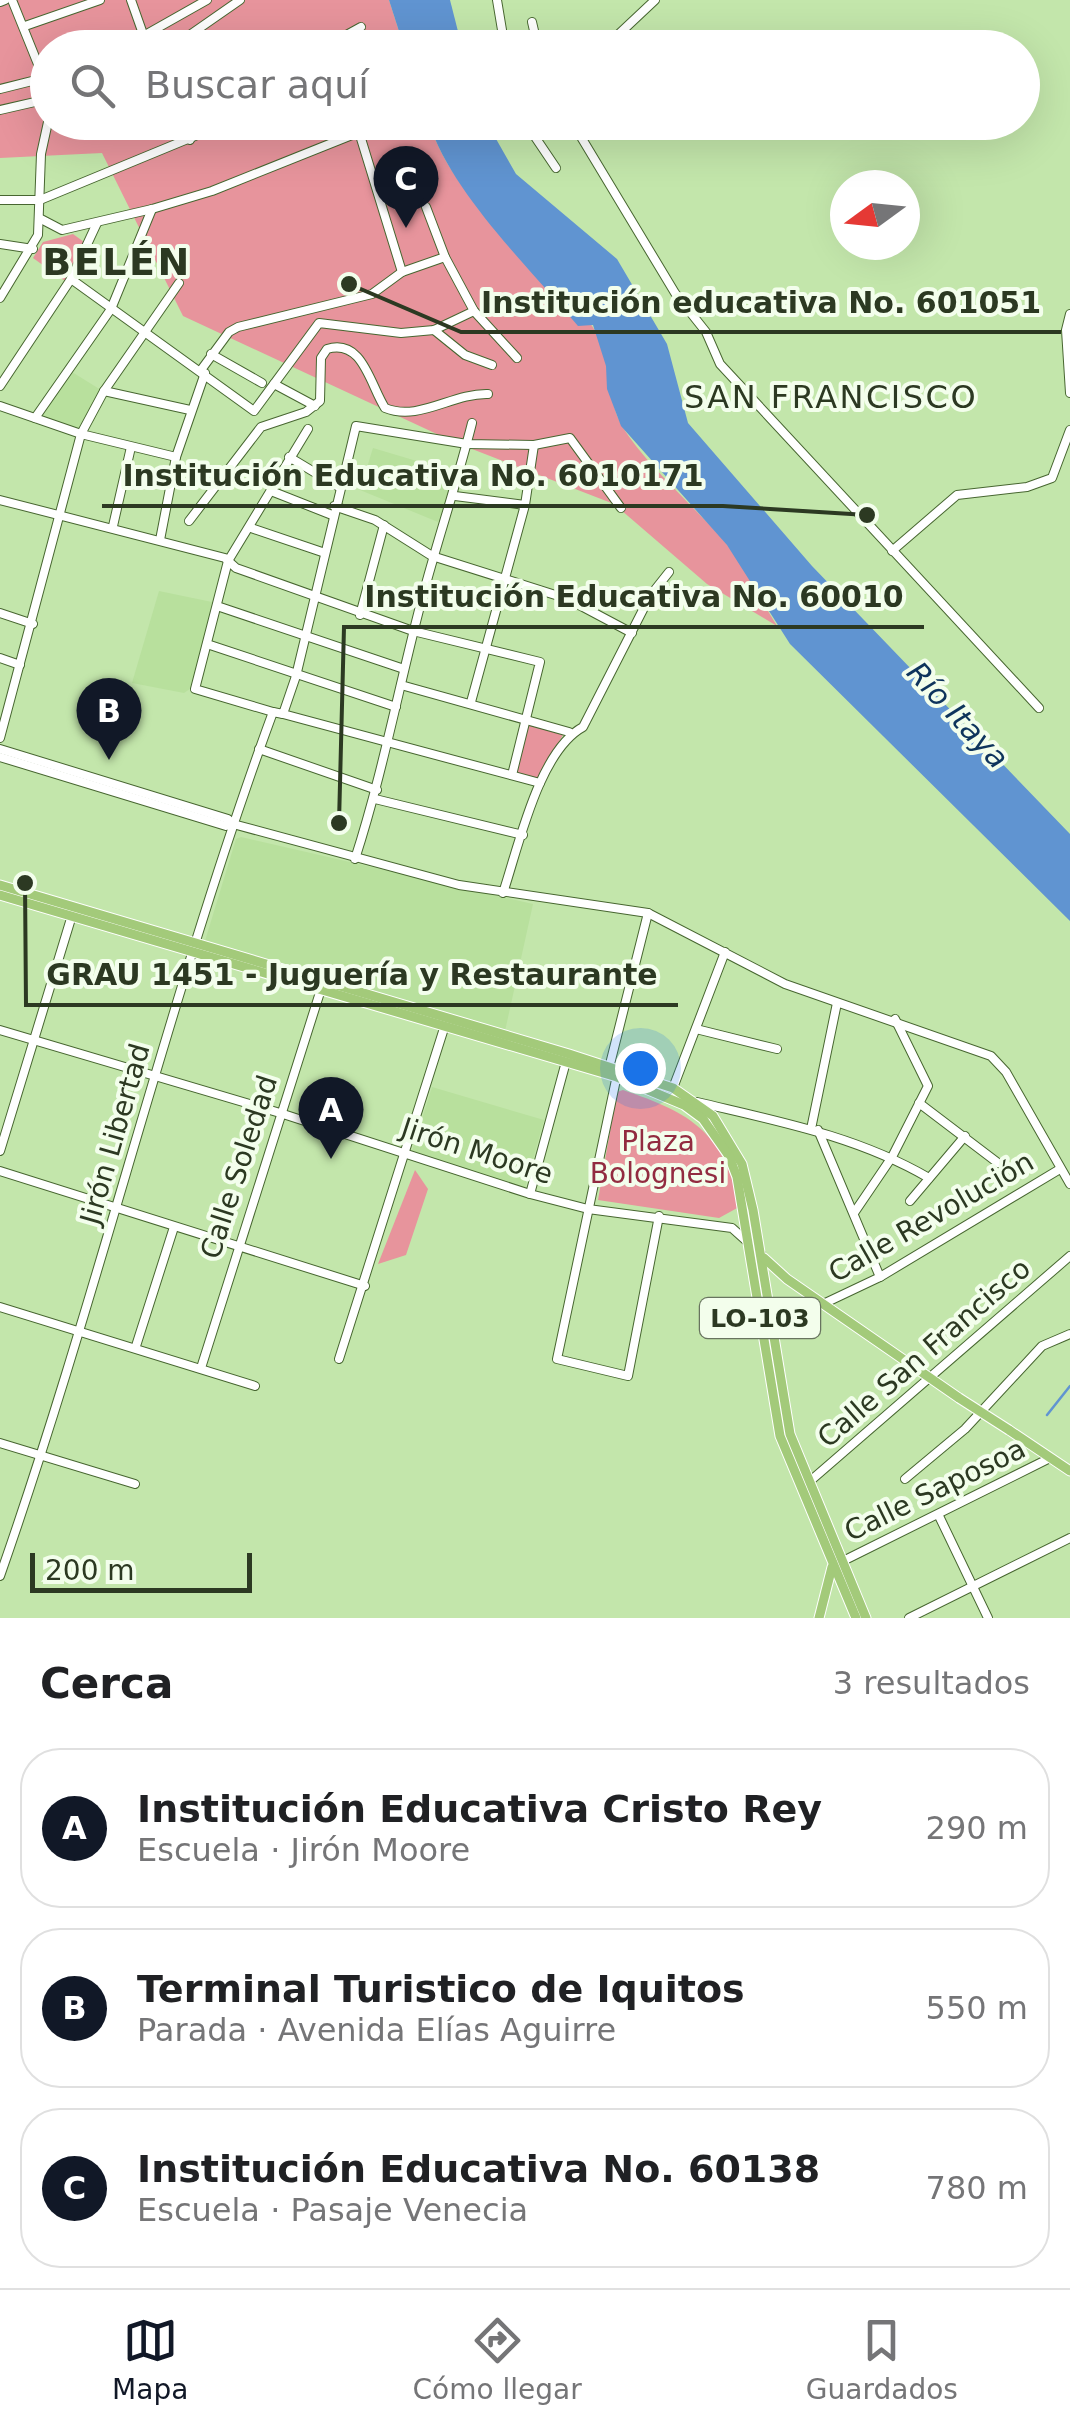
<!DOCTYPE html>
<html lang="es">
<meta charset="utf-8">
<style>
body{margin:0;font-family:"DejaVu Sans",sans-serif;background:#f6f6f6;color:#202124}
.compass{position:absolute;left:830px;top:170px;width:90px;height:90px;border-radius:50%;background:#fff;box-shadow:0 10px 40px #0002;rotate:255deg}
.scale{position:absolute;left:30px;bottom:25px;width:222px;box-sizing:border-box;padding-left:10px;border:5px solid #2c3922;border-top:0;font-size:28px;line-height:35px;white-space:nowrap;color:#2c3922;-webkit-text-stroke:8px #f3feec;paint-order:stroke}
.you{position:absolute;left:640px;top:1068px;width:35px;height:35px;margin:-25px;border:8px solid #fff;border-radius:50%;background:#1a73e8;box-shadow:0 0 0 15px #1a73e833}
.badge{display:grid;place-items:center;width:65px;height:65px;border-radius:50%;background:#111827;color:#fff;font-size:32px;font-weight:700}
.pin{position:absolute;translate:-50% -82px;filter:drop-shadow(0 2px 5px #0008)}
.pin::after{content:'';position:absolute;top:52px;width:35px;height:30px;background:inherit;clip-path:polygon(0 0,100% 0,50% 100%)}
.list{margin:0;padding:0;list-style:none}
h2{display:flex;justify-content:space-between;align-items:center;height:130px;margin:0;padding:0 40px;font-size:42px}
h2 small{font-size:32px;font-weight:400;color:#757577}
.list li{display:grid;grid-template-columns:65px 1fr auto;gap:30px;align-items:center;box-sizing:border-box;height:160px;margin:0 20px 20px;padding:0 20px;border:2px solid #e0e0e0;border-radius:40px}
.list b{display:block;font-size:38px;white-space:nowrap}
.list p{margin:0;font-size:32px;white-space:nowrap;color:#757577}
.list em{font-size:32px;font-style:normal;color:#757577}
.icon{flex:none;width:55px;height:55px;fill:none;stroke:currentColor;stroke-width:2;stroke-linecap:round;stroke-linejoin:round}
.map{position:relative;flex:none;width:1070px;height:1618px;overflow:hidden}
.search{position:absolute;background:#fff;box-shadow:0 10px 40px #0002;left:30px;right:30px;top:30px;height:110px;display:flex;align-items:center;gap:25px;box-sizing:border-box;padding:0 35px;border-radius:55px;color:#757577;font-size:38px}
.sheet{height:670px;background:#fff}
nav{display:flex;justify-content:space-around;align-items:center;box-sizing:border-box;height:140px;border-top:2px solid #e0e0e0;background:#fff;font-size:28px;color:#757577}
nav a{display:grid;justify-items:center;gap:5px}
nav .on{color:#111827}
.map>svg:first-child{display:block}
.built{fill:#b8e09d}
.green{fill:#e7949c}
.water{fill:#6094d1}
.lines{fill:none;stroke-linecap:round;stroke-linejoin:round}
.stream{stroke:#6094d1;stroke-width:2.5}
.minor-casing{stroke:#476630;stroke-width:10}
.major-casing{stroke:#fff;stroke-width:11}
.minor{stroke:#fff;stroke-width:8}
.major{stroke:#a3ca7a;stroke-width:9}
.major-bridge-casing{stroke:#fff;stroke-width:11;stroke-linecap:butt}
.major-bridge{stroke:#a3ca7a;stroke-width:9}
.labels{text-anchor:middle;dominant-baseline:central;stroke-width:8;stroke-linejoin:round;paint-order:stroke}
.shield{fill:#f3feec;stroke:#68745f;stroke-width:2.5}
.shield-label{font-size:25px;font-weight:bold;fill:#2c3922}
.street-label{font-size:28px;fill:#2c3922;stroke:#f3feec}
.park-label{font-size:28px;fill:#922b40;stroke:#f3feec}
.water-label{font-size:30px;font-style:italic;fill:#0e345c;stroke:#f3feec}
.quarter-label{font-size:32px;letter-spacing:2.5px;fill:#2c3922;stroke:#f3feec}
.district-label{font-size:38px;font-weight:bold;letter-spacing:2.5px;fill:#2c3922;stroke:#f3feec}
.leader{fill:none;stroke:#2c3922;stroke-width:4}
.callout-dot{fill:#2c3922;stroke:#f3feec;stroke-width:4}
.callout-label{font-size:30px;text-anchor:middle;font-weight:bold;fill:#2c3922;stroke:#f3feec;stroke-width:8;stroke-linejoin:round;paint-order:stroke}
</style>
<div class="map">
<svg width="1070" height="1618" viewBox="0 0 1070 1618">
<rect width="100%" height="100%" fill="#c3e6ab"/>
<g class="built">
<path d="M72,372L101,390L80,431L40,417Z"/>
<path d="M373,448L457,473L438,522L360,490Z"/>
<path d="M159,591L212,602L194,686L184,693L132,683Z"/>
<path d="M241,837L533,904L505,1031L205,941L236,839Z"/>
<path d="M432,1087L544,1120L525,1188L412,1151Z"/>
</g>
<g class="green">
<path d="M0,0H389L404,47L48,48V122L429,123C456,206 536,256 589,322C611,348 605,392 620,422C637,456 698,510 725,542C745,567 760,599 777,626L707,584L614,504L454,442L183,316L102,153L0,158Z"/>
<path d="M73,234L84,242L65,281L33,258L43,242Z"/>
<path d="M529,722L564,733L538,779L515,772Z"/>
<path d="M623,1090C691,1113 724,1132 739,1207L719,1218L598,1200L617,1092Z"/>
<path d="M415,1170L428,1189L406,1255L378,1264Z"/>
</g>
<g class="water">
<path d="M389,0H450L462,47H404Z"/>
<path d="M429,123H487L516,174L617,259L667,344L688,423L812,566L1070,834V921L790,644L727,545L621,426L607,389L606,366L593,325L578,326C530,268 452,194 429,123Z"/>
</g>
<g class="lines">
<path class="stream" d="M1047,1415L1070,1386"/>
<defs>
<g id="minor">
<path d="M12,0L48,89"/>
<path d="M131,0L148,48"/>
<path d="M497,0L505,48"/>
<path d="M0,2L5,0"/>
<path d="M532,22L538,48"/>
<path d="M25,26L100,0"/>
<path d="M122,48L207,0"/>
<path d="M171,48L240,0"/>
<path d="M323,48L361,27"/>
<path d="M604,48L655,0"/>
<path d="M0,89L48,77"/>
<path d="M0,110L48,99"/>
<path d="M525,122L556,168"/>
<path d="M572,122L675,293L706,332L720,364L1039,708"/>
<path d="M359,132L402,272"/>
<path d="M190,140L196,122"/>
<path d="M0,200H40L229,122"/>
<path d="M426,207L445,257L474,311L517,358"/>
<path d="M41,219L62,230L152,209L212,191L377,125"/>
<path d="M0,244L33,249"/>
<path d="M71,279L254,411L319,323L401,333L434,330L474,311"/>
<path d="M0,298L38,235L41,154L48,122"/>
<path d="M1070,314L1066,330L1070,393"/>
<path d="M434,330L465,355L492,365"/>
<path d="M211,354L262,383"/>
<path d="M201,370L229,332L238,327L372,294L402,272L445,257"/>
<path d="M274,384L315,406"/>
<path d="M0,386L71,279L97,223"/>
<path d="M104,391L190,410"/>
<path d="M0,406L81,434L176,457"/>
<path d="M35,418L111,309L152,209"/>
<path d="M289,457L339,487"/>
<path d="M271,491L332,515"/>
<path d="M455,496L525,505"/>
<path d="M0,500L225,558L236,568L413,631L540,662L512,775"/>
<path d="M334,506L375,520L432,556L568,599L632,633"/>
<path d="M189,521L261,427L306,412L320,401L321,358L327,349C363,338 370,385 385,408C419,422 452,393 488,394"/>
<path d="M113,526L131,447"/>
<path d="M251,528L325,553"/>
<path d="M160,540L176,457L205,373"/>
<path d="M892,551L957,495L1027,487L1052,478L1070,430"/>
<path d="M217,606L404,669"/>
<path d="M0,613L33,624"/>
<path d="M360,615L384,525"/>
<path d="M207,644L396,707"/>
<path d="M0,658L20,665"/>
<path d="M401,685L569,732"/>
<path d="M471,702L525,505L534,445"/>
<path d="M273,712L195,689L228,561L308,429"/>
<path d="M283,714L540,783"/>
<path d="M0,738L81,434L104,391L179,283"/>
<path d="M0,749L228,819L233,824"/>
<path d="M259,749L377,790"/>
<path d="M0,757L226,826L233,824L459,885L648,913L785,984L991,1056L1006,1072L1070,1184"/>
<path d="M375,799L523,835"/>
<path d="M355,859C381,779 397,696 418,614C434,550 456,487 472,423"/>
<path d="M503,893C519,845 539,751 583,727L650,596L669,572"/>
<path d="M696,1029L777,1049"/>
<path d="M0,1030L280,1113L530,1194L588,1209L732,1228L761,1254"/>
<path d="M609,1068L648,913"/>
<path d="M617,1075L557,1359L628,1376L659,1216"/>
<path d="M673,1088L725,952"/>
<path d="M697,1102C777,1121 857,1136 929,1178"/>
<path d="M919,1103L998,1163"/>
<path d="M811,1129L837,1003"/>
<path d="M818,1130L880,1277"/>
<path d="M0,1151L73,912"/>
<path d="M0,1171L365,1286"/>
<path d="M530,1194L567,1058"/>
<path d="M910,1201L965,1136"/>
<path d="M854,1213L892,1157L928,1086L895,1019"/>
<path d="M823,1304L880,1277L1060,1169"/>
<path d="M0,1307L255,1386"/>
<path d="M136,1346L174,1227"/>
<path d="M339,1359L446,1022"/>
<path d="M201,1368L322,986"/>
<path d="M0,1443L135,1484"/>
<path d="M905,1479L965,1429L1042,1346L1070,1334"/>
<path d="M809,1482L1070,1256"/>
<path d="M939,1516L988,1618"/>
<path d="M841,1562L1050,1458"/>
<path d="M0,1576C100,1290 169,995 273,712L283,714L296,676L356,426L467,444L534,445L570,438L621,508"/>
<path d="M909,1618L1070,1538"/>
</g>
<g id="major">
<path d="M0,885L569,1054L673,1088L713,1116L742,1164L753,1210L790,1434L866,1618"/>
<path d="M0,895L617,1077L684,1105L703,1119L729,1156L737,1177L780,1436L856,1618"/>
<path d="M764,1258L787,1279L959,1398"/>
<path d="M1009,1430L1070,1471"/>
<path d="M819,1618L832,1567"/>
</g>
</defs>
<use href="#minor" class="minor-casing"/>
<use href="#major" class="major-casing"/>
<use href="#minor" class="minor"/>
<use href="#major" class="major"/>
<defs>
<path id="major-bridge" d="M959,1398L1009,1430"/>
</defs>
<use href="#major-bridge" class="major-bridge-casing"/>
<use href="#major-bridge" class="major-bridge"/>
</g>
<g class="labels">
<rect class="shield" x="700" y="1298" width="120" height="40" rx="8"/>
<g class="shield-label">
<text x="760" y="1318">LO-103</text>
</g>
<g class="street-label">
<text transform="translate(115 1134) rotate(-74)">Jirón Libertad</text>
<text transform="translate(477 1151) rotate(18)">Jirón Moore</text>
<text transform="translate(239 1167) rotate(-72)">Calle Soledad</text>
<text transform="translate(931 1217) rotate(-30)">Calle Revolución</text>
<text transform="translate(924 1353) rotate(-41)">Calle San Francisco</text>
<text transform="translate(935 1490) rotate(-26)">Calle Saposoa</text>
</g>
<g class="park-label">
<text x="658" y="1141">Plaza<tspan x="658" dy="32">Bolognesi</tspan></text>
</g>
<g class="water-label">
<text transform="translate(958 715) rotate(47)">Río Itaya</text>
</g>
<g class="quarter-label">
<text x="831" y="397">SAN FRANCISCO</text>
</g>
<g class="district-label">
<text x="117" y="262">BELÉN</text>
</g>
</g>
<path class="leader" d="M349 284L461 332H1061M867 515L723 506H102M339 823L344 627H924M25 883L26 1005H678"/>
<g class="callout-dot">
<circle cx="349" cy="284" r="10"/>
<circle cx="867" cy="515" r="10"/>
<circle cx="339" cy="823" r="10"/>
<circle cx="25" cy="883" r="10"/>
</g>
<g class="callout-label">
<text x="761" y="313">Institución educativa No. 601051</text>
<text x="413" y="486">Institución Educativa No. 6010171</text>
<text x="634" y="607">Institución Educativa No. 60010</text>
<text x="352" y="985">GRAU 1451 - Juguería y Restaurante</text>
</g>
</svg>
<svg class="compass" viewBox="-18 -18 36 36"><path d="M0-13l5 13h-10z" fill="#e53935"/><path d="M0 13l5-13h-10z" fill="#757577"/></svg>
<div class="scale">200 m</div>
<div class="you"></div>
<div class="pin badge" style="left:331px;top:1159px">A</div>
<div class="pin badge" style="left:109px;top:760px">B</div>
<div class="pin badge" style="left:406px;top:228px">C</div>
<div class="search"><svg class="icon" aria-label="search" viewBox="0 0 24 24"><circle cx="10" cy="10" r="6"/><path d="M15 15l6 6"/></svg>Buscar aquí</div>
</div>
<section class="sheet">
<h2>Cerca<small>3 resultados</small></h2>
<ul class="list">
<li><span class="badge">A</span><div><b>Institución Educativa Cristo Rey</b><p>Escuela · Jirón Moore</p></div><em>290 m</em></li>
<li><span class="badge">B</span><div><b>Terminal Turistico de Iquitos</b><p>Parada · Avenida Elías Aguirre</p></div><em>550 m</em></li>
<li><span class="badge">C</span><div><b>Institución Educativa No. 60138</b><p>Escuela · Pasaje Venecia</p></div><em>780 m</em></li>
</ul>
</section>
<nav>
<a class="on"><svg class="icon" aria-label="map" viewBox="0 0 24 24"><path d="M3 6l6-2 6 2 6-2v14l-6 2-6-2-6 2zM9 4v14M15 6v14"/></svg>Mapa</a>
<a><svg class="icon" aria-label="directions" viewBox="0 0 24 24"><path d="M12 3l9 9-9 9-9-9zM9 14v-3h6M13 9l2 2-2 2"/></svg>Cómo llegar</a>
<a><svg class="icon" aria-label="saved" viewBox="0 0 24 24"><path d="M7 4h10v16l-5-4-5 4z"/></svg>Guardados</a>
</nav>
